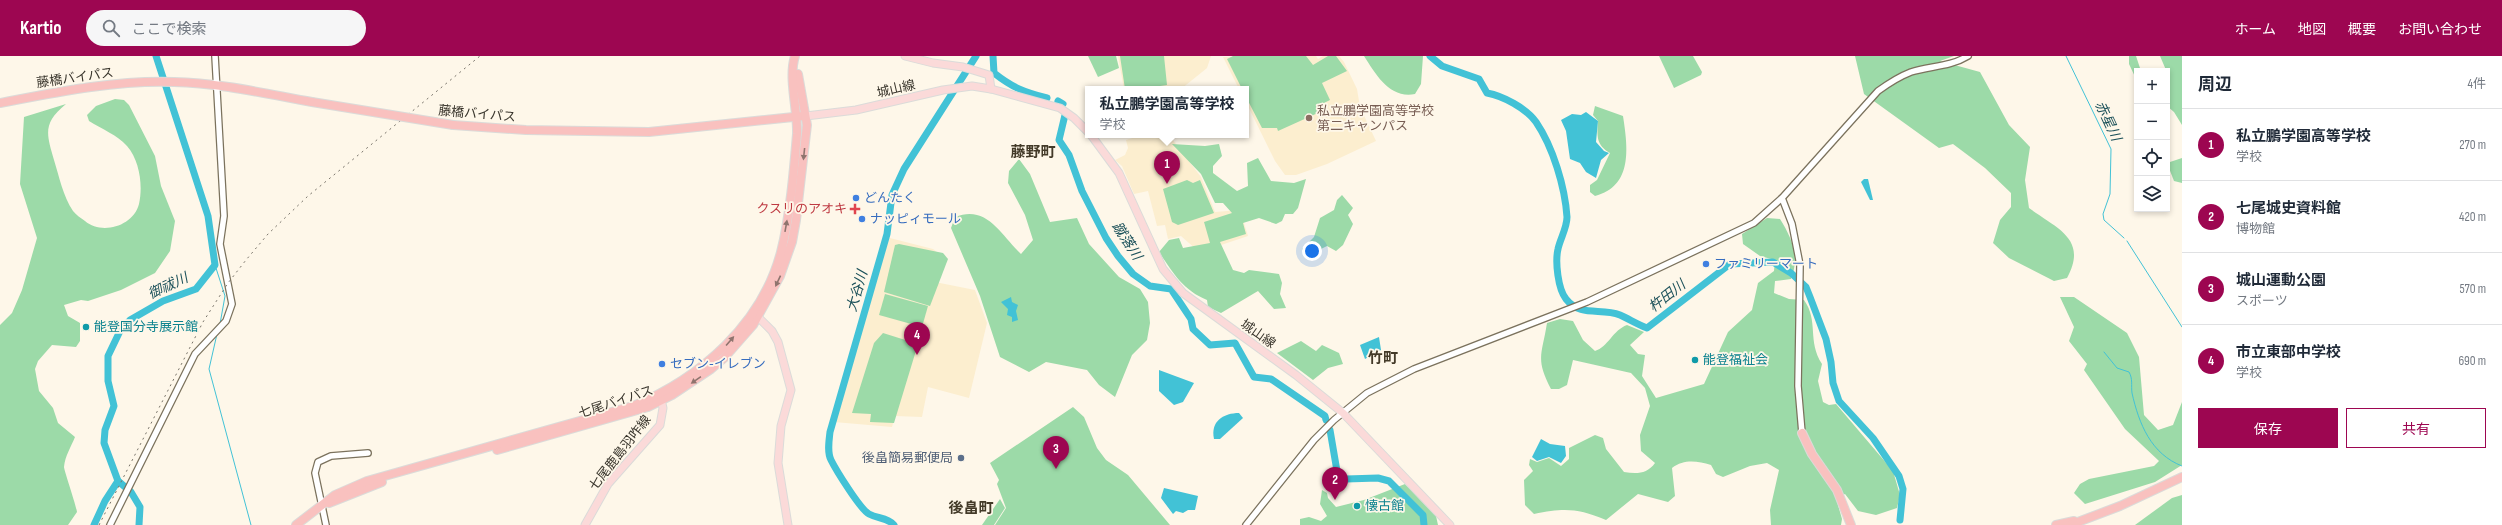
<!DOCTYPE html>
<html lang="ja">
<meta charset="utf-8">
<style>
body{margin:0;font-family:"Sofia Sans Condensed","Noto Sans JP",sans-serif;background:#f6f6f7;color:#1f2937}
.controls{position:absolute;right:12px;top:12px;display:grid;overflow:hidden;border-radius:0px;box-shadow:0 2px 6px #0003}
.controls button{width:36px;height:36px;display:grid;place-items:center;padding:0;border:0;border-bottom:1px solid #e0e1e3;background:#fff;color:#1f2937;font:20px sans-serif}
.you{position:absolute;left:1312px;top:195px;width:14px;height:14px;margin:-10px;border:3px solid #fff;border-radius:50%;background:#1a73e8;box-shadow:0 0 0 6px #1a73e833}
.badge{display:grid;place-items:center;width:26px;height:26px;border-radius:50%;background:#9d0651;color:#fff;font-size:13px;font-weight:700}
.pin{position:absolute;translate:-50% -33px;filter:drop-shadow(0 1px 2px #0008)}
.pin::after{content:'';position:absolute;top:21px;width:14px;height:12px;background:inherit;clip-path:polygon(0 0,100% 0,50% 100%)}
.popup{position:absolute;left:1085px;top:30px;width:164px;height:52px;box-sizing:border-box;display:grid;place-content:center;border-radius:0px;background:#fff;filter:drop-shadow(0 1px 3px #0005);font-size:13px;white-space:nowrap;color:#747a83}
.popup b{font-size:15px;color:#1f2937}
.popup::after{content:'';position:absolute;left:50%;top:100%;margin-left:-8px;border:8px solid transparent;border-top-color:#fff}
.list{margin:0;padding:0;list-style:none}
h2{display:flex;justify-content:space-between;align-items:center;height:52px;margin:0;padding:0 16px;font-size:17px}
h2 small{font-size:13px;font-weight:400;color:#747a83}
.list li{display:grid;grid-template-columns:26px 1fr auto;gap:12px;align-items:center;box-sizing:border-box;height:72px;padding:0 16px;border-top:1px solid #e0e1e3}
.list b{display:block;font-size:15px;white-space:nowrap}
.list p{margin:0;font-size:13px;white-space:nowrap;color:#747a83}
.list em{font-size:13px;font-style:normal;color:#747a83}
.actions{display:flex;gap:8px;padding:12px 16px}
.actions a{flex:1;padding:9px 0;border:1px solid #9d0651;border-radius:0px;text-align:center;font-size:14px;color:#9d0651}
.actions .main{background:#9d0651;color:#fff}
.icon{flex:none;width:22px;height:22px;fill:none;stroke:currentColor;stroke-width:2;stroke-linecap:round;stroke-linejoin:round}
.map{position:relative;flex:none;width:2182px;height:469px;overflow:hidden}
header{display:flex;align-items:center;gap:24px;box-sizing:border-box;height:56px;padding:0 20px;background:#9d0651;color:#fff}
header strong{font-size:19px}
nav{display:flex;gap:22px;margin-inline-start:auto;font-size:14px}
.search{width:280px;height:36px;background:#f6f6f7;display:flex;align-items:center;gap:10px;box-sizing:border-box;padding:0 14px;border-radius:22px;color:#747a83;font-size:15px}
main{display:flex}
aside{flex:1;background:#fff}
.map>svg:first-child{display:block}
.built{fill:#fceecf}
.green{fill:#9cdaa8}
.water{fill:#42c2d6}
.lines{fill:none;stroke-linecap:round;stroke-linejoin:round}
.stream{stroke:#42c2d6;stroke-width:1}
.river{stroke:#42c2d6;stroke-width:7}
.minor-casing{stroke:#7b725d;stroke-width:8}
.major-casing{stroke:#dbdbd9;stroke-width:9}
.highway-casing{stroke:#dbdbd9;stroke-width:10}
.minor{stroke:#fff;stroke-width:5.5}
.major{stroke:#fbdad9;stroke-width:7}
.highway{stroke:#f9c1bf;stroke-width:8}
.rail{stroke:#79746a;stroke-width:1;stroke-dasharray:2 4;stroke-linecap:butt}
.highway-bridge-casing{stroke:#dbdbd9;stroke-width:10;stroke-linecap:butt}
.highway-bridge{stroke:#f9c1bf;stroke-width:8}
.oneway{fill:#8f746e}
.education-dot{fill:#8d6e63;stroke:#fef7e9;stroke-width:1.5}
.shop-dot{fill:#3f7fe0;stroke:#fef7e9;stroke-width:1.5}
.health-dot{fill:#e0444e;stroke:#fef7e9;stroke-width:1.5}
.culture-dot{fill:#0f9aa8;stroke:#fef7e9;stroke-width:1.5}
.service-dot{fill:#5c6f8a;stroke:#fef7e9;stroke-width:1.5}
.labels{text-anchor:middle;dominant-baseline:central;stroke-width:3.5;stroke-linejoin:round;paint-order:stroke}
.street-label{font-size:13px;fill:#39352c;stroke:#fef7e9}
.education-label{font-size:13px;fill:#785e54;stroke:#fef7e9;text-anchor:start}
.shop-label{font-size:13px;fill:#366cbe;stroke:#fef7e9;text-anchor:start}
.health-label{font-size:13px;fill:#be3a42;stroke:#fef7e9;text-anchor:end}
.culture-label{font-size:13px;fill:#0d838f;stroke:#fef7e9;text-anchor:start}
.service-label{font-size:13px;fill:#4e5e75;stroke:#fef7e9;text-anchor:end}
.water-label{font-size:14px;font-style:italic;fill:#1c515a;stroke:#fef7e9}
.quarter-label{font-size:15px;font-weight:bold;fill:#433a28;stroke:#fef7e9}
</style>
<header>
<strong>Kartio</strong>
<div class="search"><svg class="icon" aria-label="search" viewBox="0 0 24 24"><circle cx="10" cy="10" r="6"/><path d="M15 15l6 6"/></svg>ここで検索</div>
<nav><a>ホーム</a><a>地図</a><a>概要</a><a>お問い合わせ</a></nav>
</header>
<main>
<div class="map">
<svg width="2182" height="469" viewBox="0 0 2182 469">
<rect width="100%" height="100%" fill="#fef7e9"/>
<g class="built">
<path d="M1118,0H1211L1207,12L1181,33H1124Z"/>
<path d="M1316,0L1318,3L1323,0H1339L1344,6L1357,33L1360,51L1376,85L1327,108L1296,119H1285L1275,105L1246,46V33H1239L1223,1Z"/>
<path d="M1142,79H1169L1201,121L1215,156L1240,154L1248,180L1212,192L1197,194L1181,180L1168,183L1165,169L1157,170L1148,135L1134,138L1122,110L1115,104L1125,99L1128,92L1126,84Z"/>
<path d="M886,181L933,193L939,198L930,225L975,234L987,267L969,342L928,331L922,361L895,360L892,371L834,366L864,266Z"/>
</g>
<g class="green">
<path d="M1088,0H1116L1119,12L1098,21Z"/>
<path d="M1120,0H1164L1167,29L1160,30V33H1125Z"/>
<path d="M1233,0H1306L1313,9L1328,0H1336L1347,15L1322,27L1330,44L1318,50L1320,56L1278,75L1277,72H1262L1246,41V33H1242L1227,3Z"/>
<path d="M1364,0H1423L1421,28L1415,38C1390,43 1376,19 1364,0Z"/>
<path d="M1659,0H1693L1702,16L1701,19L1674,32Z"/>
<path d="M1855,0H1954L1940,5L1980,16L2009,69L2030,91L2025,124L2029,152C2058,173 2088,183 2067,222L2054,225L2009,202L1993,187L2000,164L2011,151V137L1985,112L1953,88L1939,92L1864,38Z"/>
<path d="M2129,0H2136L2141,15H2137V25L2129,8Z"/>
<path d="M2160,0H2182V69L2174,56L2167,50L2169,21Z"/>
<path d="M115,43L124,44L129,49L155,100L161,130L175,165L170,195L155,217L121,234L88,245L81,244L64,249L68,260L80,267V285L76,291L52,289L38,305L35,313L39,335L53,352L58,367L75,381C71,391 65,400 64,411C64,414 76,449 77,456L68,469H0V269L12,257L22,234L37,182L20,128L24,61L66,48C43,67 46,77 54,104C59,120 63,140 73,155C76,159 81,162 85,165C101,179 133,171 139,148C143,130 140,105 127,90C117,79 102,73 89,65L87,59L96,50Z"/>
<path d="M1595,50L1623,60C1628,92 1633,130 1595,140L1590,136V129L1597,124L1610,97C1596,89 1597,80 1598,65L1593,59Z"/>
<path d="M1172,88L1205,90L1219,88L1222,100L1213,110V117L1237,135L1248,130L1247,107L1258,102L1271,125L1294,127L1306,123L1298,152L1293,158H1285L1282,165L1276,168L1259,162L1243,167L1246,178L1220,186L1233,214L1244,217L1249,214L1279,218L1282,227L1280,238L1286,252L1274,253L1258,235L1221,257L1208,251L1207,244C1183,234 1173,217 1159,196L1169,184L1179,182L1183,192L1210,187L1204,166L1232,157L1223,147H1215L1201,118Z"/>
<path d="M2182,102V127L2174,125L2167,107Z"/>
<path d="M1019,103L1030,118L1050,166L1077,162L1089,188L1119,221L1140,233L1148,246L1150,267L1147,284L1132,299L1115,341L1099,329L1087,314L1046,306L1029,316L1000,301L980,240L951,172L955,161C987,148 1001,179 1021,198L1033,184L1025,159L1008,127L1009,115Z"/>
<path d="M1187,124L1193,127L1200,124L1214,157L1178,169L1172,166L1163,133Z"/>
<path d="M1342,139L1353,152L1348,159L1353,168L1343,189L1336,195L1327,190L1307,200L1302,193L1314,181L1320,162L1334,154L1337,144Z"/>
<path d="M1767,162L1780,163C1792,182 1800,201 1791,223L1775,225L1774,237L1789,243L1804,244C1819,265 1807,285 1822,308L1818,325L1823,346L1829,349L1836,348L1893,415L1900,439L1897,452L1876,459L1858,455L1845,438L1836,442L1842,463L1841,469H1771L1770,454L1779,414L1767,407L1750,410L1723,421L1716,418L1711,409C1697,405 1684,403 1672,412L1675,440L1668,446L1638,438L1606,464C1577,452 1564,452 1534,458L1525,449L1524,424L1533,415L1529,409L1530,403L1537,406L1549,402L1561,410L1569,403V392L1595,379L1603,382L1606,393L1624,416C1637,418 1647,418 1655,407L1641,395L1640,379L1650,350L1645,332L1631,317L1573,304L1567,329L1559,333H1551C1535,302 1542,299 1547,267L1560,263L1573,265L1583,284L1595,295C1608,291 1613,274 1627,269L1644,276L1630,289L1638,298L1645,299L1642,320L1656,342L1704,328L1728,276L1752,254L1758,227L1774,215L1775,204L1760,200L1743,188L1742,178Z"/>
<path d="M899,188L943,197L948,203L930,250L884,236L895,189Z"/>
<path d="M885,238L928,250L922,271L879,259Z"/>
<path d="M2060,241H2074L2127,277L2139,301L2144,359L2158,374L2173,369L2182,346V409L2155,426L2085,448L2074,437L2080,428L2089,423L2154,410L2159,405L2125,373L2084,314L2087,308L2069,285L2074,271Z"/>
<path d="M883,277L918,288L894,367L870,366L871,358L852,357L874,287Z"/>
<path d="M1301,285L1316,295L1322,289L1339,297L1343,308L1328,312L1313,324L1277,297Z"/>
<path d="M1073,351L1084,361L1097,392L1106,404L1128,419L1170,469H995L1006,452L997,428L999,424L990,407Z"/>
<path d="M1405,428L1436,460L1438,469H1300V463L1309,461L1321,465L1327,460L1320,448L1322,434L1327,437L1328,442L1336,451L1364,444Z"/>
<path d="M2182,439V469H2135L2172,442Z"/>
<path d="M1000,443L1005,452L994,469H982Z"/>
</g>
<g class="water">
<path d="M1586,56L1598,65L1596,86L1604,95L1609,97L1601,104L1596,122L1586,116L1580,107L1570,103L1566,75L1561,64L1572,58L1581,59Z"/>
<path d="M1864,123H1868L1873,144H1870L1861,126Z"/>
<path d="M1011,241L1012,246L1018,249L1016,255L1018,264L1012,266V261L1007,259L1008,253L1001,246Z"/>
<path d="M1379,281L1381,294L1365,303L1360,289Z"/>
<path d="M1159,314L1194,327L1183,346L1174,349L1159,335Z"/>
<path d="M1239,357L1243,362L1220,383H1214C1210,365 1224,357 1239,357Z"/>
<path d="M1541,383L1550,388L1565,390L1566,400L1561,407L1549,401L1537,405L1532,401Z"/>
<path d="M1164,432L1198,440L1195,454H1188L1183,457L1176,455L1173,458L1161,442Z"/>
</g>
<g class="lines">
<g class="stream">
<path d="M2066,0L2111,93L2110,138L2103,158L2104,164L2124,182"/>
<path d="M2127,185L2182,271"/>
<path d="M215,209L225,240L220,268"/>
<path d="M217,278L209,313L251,469"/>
<path d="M2104,296L2117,312L2129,316C2133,323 2131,329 2132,337C2139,368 2151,398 2182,410"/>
</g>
<g class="river">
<path d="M993,0L994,17C1013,32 1024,36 1047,42"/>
<path d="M1430,0L1442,10L1479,23L1487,37C1503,40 1526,52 1536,66C1553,91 1565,131 1567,161C1567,172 1560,183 1558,193C1555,206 1558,233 1566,243C1581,262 1601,251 1620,259C1629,263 1637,268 1647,272L1730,208L1773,206L1791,217L1806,231L1810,241L1826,283L1831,306L1833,327L1839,345L1873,382L1899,420L1903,433L1900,464"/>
<path d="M1058,45L1063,48"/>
<path d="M1065,59L1059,84L1069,99L1082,135L1106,182L1118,200L1133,218L1150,230L1171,233L1191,263L1193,273L1210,289L1235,287L1254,321L1271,323L1325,360L1326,364"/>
<path d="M1330,374L1338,421L1346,423L1378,422L1389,425L1423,459L1424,469"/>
<path d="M94,469L105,445L118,425"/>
<path d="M139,469L140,451L131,436L118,425L104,387L105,374L114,350L108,325V300L120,275L130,264L163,245L196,233L215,209L208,160L156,0"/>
<path d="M894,469C887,461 878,463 869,458C860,453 836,414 831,404C827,396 829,385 830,376L887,178L892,139L904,113L976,0"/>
</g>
<defs>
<g id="minor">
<path d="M1782,142L1792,168L1800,209L1798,330L1802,377"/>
<path d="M110,469L195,298L226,265L232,248L220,188L224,160L215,0"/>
<path d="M326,469L315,417L318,406L331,400L368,397"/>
<path d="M1246,469L1314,384L1334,364L1367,337L1414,313L1587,246L1754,167L1782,142L1878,35C1889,27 1898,21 1911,16C1930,10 1950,11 1968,0"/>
</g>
<g id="major">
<path d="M905,0L933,7L963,11L989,19L991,33"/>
<path d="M806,60L856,54L943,34L972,30L991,33L1060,52L1074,62L1088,76"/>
<path d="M1091,79L1119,117L1163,213L1183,237L1296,319L1343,357L1450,469"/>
<path d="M755,258L772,275L778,286L791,334L781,370L778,407L788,469"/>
<path d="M585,469L608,428L660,369L663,352L660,339"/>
</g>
<g id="highway">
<path d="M0,47C57,36 115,24 174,26C220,27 267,38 312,46"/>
<path d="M453,69L526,74L649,76L803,60"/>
<path d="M1802,377L1812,398L1837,434L1851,469"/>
<path d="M497,394L648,351L672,339L711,313L724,302L753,269L780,220L792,186L796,164L807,69L798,18"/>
<path d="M329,447L382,426"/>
<path d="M296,469L335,439L367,425L633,350C701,322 762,268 781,196C790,161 794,114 797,78C798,55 788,22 795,0"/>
<path d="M2056,469L2074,465"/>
<path d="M2070,469L2120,450L2182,421"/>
</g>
</defs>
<use href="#minor" class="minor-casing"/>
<use href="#major" class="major-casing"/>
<use href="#highway" class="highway-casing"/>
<use href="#minor" class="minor"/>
<use href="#major" class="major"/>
<use href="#highway" class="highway"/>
<path class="rail" d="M99,469L203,266L228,227L246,204L268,178L308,140L480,0"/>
<defs>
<path id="highway-bridge" d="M312,46L453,69"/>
</defs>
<use href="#highway-bridge" class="highway-bridge-casing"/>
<use href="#highway-bridge" class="highway-bridge"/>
</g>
<defs><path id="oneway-solid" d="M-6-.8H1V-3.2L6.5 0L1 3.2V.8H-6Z"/></defs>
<g class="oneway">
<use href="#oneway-solid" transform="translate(804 98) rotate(96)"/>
<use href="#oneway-solid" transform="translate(786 170) rotate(-80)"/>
<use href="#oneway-solid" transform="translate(778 225) rotate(115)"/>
<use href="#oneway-solid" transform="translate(730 285) rotate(-49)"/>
<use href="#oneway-solid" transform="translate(696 324) rotate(145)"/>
</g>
<circle class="education-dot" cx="1309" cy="62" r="4"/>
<g class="shop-dot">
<circle cx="856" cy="142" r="4"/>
<circle cx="862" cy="163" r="4"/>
<circle cx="1706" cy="208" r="4"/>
<circle cx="662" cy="308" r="4"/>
</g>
<path class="health-dot" d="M853 147h4v4h4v4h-4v4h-4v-4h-4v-4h4z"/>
<g class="culture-dot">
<circle cx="86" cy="271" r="4"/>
<circle cx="1695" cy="304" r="4"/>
<circle cx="1357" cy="450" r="4"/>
</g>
<circle class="service-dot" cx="961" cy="402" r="4"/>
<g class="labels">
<g class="street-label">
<text transform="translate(75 22) rotate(-8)">藤橋バイパス</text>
<text transform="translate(896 33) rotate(-13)">城山線</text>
<text transform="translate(477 58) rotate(5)">藤橋バイパス</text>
<text transform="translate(1258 278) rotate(35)">城山線</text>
<text transform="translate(616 346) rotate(-18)">七尾バイパス</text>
<text transform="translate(620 397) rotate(-52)">七尾鹿島羽咋線</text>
</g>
<g class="education-label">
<text x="1317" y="55">私立鵬学園高等学校<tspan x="1317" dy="15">第二キャンパス</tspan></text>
</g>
<g class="shop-label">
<text x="864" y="142">どんたく</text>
<text x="870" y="163">ナッピィモール</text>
<text x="1714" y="208">ファミリーマート</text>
<text x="670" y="308">セブン-イレブン</text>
</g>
<g class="health-label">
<text x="847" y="153">クスリのアオキ</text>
</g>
<g class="culture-label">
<text x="94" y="271">能登国分寺展示館</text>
<text x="1703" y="304">能登福祉会</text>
<text x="1365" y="450">懐古館</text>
</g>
<g class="service-label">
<text x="953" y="402">後畠簡易郵便局</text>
</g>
<g class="water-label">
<text transform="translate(2108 65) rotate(65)">赤星川</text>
<text transform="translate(1127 185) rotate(57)">蹴落川</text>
<text transform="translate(168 230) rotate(-25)">御祓川</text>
<text transform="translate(857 235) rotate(-74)">大谷川</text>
<text transform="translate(1667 240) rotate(-38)">杵田川</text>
</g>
<g class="quarter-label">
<text x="1033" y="96">藤野町</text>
<text x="1383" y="302">竹町</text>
<text x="971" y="452">後畠町</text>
</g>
</g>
</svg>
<div class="controls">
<button>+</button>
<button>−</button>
<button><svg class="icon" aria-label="locate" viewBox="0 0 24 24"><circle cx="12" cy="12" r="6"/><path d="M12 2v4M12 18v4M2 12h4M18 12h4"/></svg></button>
<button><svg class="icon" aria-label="layers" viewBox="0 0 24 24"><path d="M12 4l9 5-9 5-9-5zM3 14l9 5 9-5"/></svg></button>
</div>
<div class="you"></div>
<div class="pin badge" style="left:1167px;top:128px">1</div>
<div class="popup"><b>私立鵬学園高等学校</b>学校</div>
<div class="pin badge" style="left:1335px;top:444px">2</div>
<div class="pin badge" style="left:1056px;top:413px">3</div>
<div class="pin badge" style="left:917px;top:299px">4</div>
</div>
<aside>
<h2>周辺<small>4件</small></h2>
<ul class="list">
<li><span class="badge">1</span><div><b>私立鵬学園高等学校</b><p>学校</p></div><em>270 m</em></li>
<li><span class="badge">2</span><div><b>七尾城史資料館</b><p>博物館</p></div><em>420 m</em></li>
<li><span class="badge">3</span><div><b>城山運動公園</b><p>スポーツ</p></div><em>570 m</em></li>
<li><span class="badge">4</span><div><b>市立東部中学校</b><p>学校</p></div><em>690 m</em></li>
</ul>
<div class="actions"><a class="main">保存</a><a>共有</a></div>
</aside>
</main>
